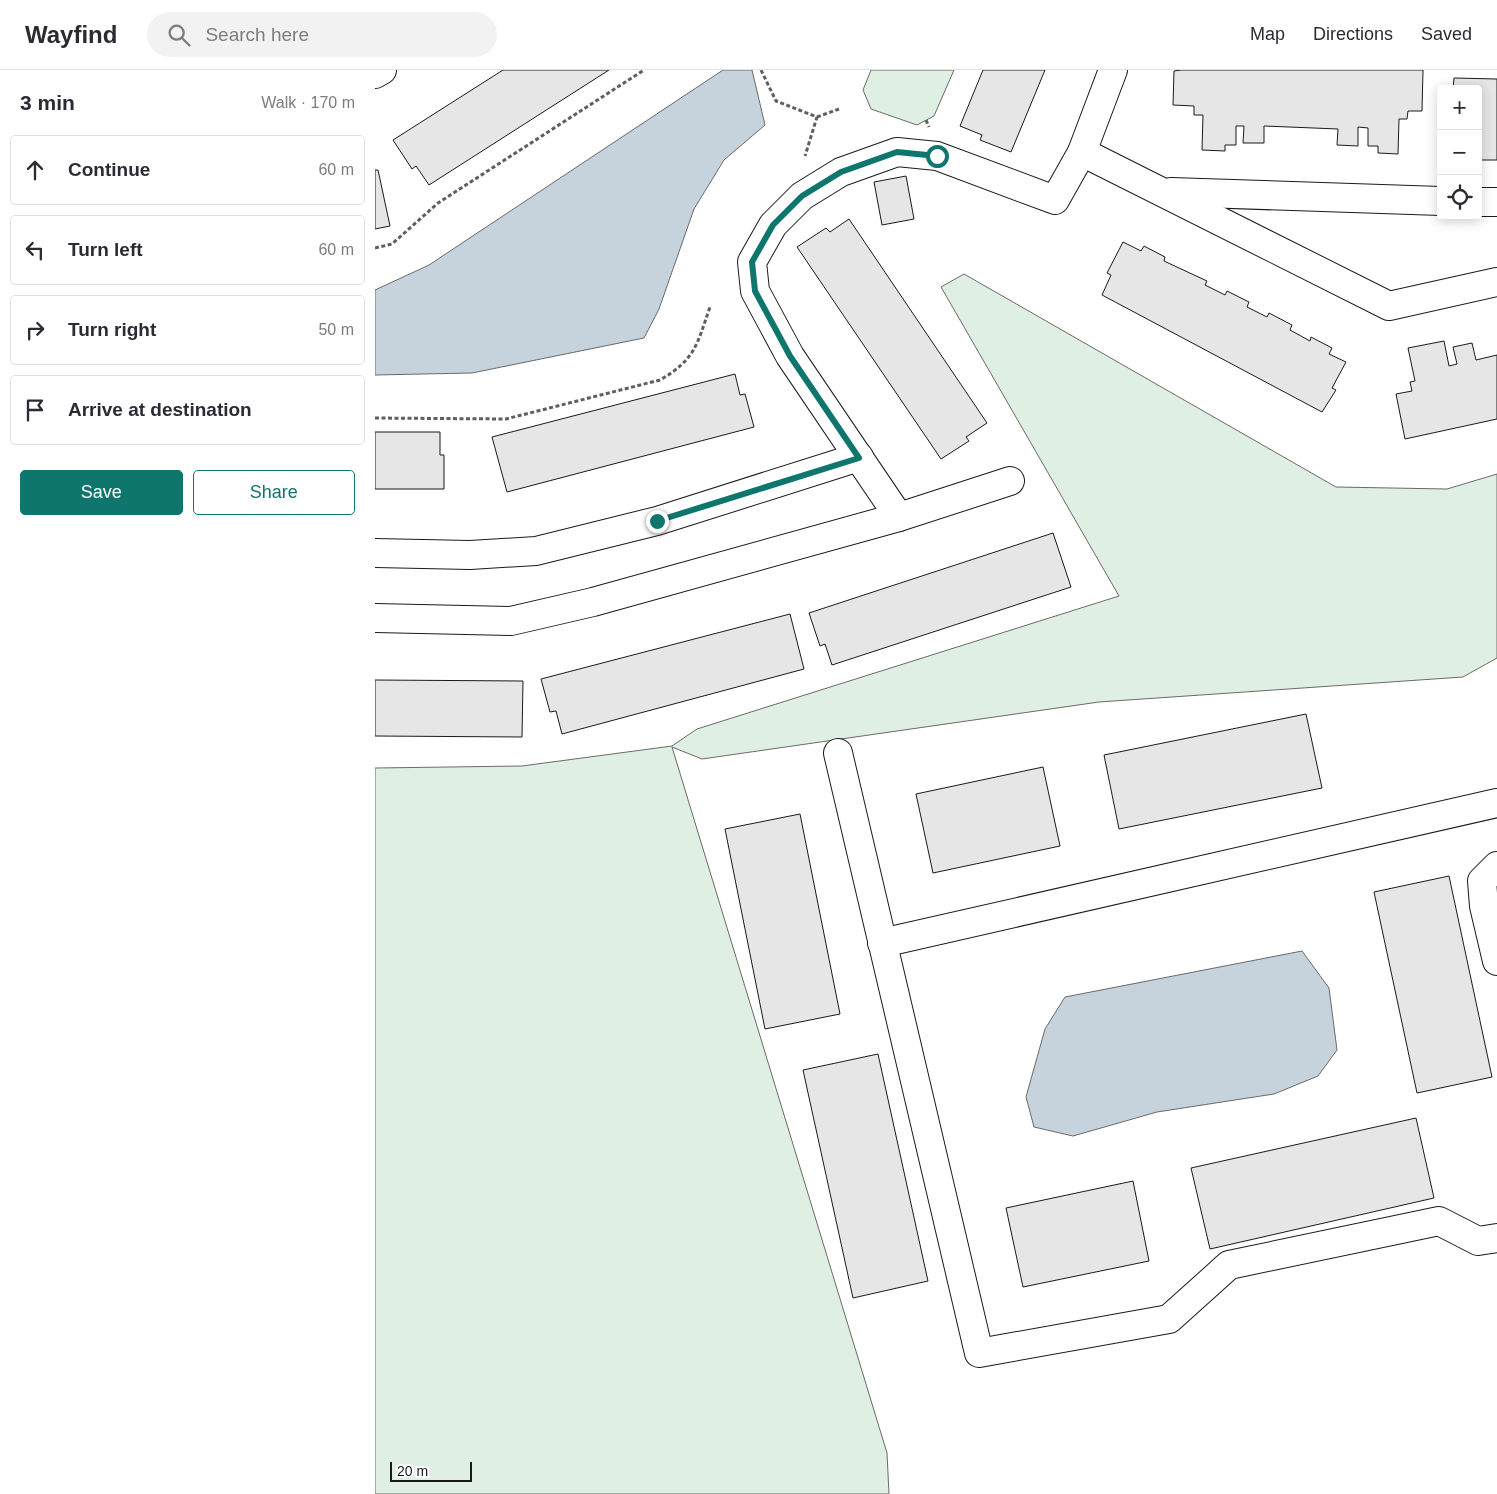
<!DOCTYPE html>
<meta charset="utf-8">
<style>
body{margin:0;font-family:Helvetica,sans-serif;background:#f2f2f3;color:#2b2b33}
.controls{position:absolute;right:15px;top:15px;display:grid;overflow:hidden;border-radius:5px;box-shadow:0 2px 12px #0003}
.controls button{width:45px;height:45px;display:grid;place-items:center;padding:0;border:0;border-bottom:1px solid #e1e1e2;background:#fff;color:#2b2b33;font:25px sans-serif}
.scale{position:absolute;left:15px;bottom:12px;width:82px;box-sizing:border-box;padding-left:5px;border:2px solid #1a1a1a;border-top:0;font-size:14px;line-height:18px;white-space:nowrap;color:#1a1a1a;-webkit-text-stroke:4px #fff;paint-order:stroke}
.stop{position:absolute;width:15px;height:15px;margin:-11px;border:4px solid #0f766e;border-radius:50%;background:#fff}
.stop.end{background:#0f766e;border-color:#fff;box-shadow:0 1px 5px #0008}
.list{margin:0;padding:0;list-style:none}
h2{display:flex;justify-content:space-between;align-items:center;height:65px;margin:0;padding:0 20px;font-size:21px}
h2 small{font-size:16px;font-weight:400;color:#7c7c81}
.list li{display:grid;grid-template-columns:32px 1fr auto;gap:15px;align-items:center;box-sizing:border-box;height:70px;margin:0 10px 10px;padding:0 10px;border:1px solid #e1e1e2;border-radius:5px}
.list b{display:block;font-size:19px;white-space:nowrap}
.list em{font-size:16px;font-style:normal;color:#7c7c81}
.actions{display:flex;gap:10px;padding:15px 20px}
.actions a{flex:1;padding:11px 0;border:1px solid #0f766e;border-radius:5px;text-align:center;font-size:18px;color:#0f766e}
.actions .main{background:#0f766e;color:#fff}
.icon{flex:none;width:28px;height:28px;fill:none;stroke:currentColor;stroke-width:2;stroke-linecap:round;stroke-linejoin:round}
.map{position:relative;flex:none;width:1122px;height:1424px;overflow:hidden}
header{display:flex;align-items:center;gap:30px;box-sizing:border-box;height:70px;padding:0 25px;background:#fff;border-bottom:1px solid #e1e1e2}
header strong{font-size:24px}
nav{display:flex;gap:28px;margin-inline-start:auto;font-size:18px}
.search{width:350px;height:45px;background:#f2f2f3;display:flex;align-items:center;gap:12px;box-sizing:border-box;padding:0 18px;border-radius:28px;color:#7c7c81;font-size:19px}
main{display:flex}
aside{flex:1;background:#fff}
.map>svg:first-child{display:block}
.green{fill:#e0efe3;stroke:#6a6a6a}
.water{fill:#c6d2dc;stroke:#6a6a6a}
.building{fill:#e6e6e6;stroke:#1a1a1a}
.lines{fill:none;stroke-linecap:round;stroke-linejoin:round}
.minor-casing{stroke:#1a1a1a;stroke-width:30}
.path{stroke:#5f5f5f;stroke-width:3;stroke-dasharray:4 2.5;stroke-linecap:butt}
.minor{stroke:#fff;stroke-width:28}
.route{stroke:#0f766e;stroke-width:6}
</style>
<header>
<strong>Wayfind</strong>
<div class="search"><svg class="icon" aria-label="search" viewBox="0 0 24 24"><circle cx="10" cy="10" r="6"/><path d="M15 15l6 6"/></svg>Search here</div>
<nav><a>Map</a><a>Directions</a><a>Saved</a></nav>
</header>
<main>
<aside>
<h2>3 min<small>Walk · 170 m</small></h2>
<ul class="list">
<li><svg class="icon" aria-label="ahead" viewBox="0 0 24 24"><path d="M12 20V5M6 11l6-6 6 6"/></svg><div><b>Continue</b></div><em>60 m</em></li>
<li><svg class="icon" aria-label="left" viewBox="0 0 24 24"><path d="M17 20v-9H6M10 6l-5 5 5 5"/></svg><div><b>Turn left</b></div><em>60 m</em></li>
<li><svg class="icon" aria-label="right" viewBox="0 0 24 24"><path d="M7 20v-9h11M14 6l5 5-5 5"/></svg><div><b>Turn right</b></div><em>50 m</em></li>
<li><svg class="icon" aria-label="arrive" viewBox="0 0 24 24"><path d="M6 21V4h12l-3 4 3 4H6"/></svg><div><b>Arrive at destination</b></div></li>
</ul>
<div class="actions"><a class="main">Save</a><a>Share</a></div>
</aside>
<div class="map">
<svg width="1122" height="1424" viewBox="0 0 1122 1424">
<rect width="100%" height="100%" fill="#fff"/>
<g class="green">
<path d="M496,0H579L559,46L542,55L496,39L488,20Z"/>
<path d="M589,204L961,417L1072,419L1122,404V588L1088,607L724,632L327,689L297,677L512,1383L514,1424H0V698L147,696L297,676L322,659L744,526L566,217Z"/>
</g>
<g class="water">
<path d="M348,0H377L390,55L349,90L319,139L284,239L269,268L97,303L0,305V220L54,195Z"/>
<path d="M927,881L954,918L962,980L943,1006L899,1024L782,1042L698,1066L659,1057L651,1027L670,959L690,927Z"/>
</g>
<g class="building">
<path d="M128,0H234L54,115L41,96L37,99L18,70Z"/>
<path d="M608,0H670L636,82L605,70L607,65L585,56Z"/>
<path d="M806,0H1048L1047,41H1033L1032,49H1024L1023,84L1003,83V76H993V58L983,57V76L962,75L963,59L889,56V73H868L869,56H861V75H850V81L827,80L828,45H819V36L798,35L799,1Z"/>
<path d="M1079,8L1122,9V90H1103V19H1078Z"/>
<path d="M0,100H3L15,156L0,159Z"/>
<path d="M531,106L539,149L507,155L499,112Z"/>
<path d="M474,149L612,353L591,367L594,371L566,389L422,177L451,158L455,162Z"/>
<path d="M748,172L766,181L769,176L790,187L789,191L832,211L830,215L850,225L852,221L874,232L872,237L892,247L894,243L917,255L915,260L935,271L936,267L957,278L954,284L971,292L957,318L961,320L947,342L727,225L736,205L732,203Z"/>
<path d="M1069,271L1074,296L1082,294L1078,277L1097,273L1101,290L1122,285V349L1030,369L1021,324L1037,321L1035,312L1040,311L1033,278Z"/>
<path d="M360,304L365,325L370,324L379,357L132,422L117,367Z"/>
<path d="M0,362H65V385H69V419H0Z"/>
<path d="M678,463L696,517L457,595L450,574L445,576L434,543Z"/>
<path d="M415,544L429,599L187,664L181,641L175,642L166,609Z"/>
<path d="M0,610L148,611L147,667L0,666Z"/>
<path d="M931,644L947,718L744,759L729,685Z"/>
<path d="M668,697L685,776L558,803L541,724Z"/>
<path d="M425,744L465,944L390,959L350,759Z"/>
<path d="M1074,806L1117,1007L1042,1023L999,822Z"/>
<path d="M503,984L553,1211L478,1228L428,1000Z"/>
<path d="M1041,1048L1059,1128L835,1179L816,1098Z"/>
<path d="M758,1111L774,1191L648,1217L631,1138Z"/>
</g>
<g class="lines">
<defs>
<g id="minor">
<path d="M0,4L7,0"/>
<path d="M707,82L1014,236L1122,212"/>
<path d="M796,122L1066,131"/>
<path d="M1103,132H1122"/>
<path d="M524,447L415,286L380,221L377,192L398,155L427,126L466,102L522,82L562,86L680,130L707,82L738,0"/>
<path d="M0,483L95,485L161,481L282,451L484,387"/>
<path d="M0,548L136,551L218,532L524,447L635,411"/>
<path d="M463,683L604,1283L794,1249L854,1195L1064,1151L1103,1171L1122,1168"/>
<path d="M1122,796L1107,811L1109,836L1122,891"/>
<path d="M507,873L1122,733"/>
</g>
</defs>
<use href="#minor" class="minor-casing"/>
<g class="path">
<path d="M386,0L401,31L442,47L430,86"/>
<path d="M442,47L464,39"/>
<path d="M551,50L554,57"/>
<path d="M0,178L17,174L63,133L269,0"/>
<path d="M0,348L131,349L285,310C321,289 322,274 335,237"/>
</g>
<use href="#minor" class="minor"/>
</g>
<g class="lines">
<path class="route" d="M282,451L484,388L415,286L380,221L377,192L398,155L427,126L466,102L522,82L562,86"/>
</g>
</svg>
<div class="controls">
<button>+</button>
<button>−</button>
<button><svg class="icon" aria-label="locate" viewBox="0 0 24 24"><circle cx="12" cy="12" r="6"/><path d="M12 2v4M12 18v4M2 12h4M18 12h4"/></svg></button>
</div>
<div class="scale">20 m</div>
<div class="stop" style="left:562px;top:86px"></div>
<div class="stop end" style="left:282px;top:451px"></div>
</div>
</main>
